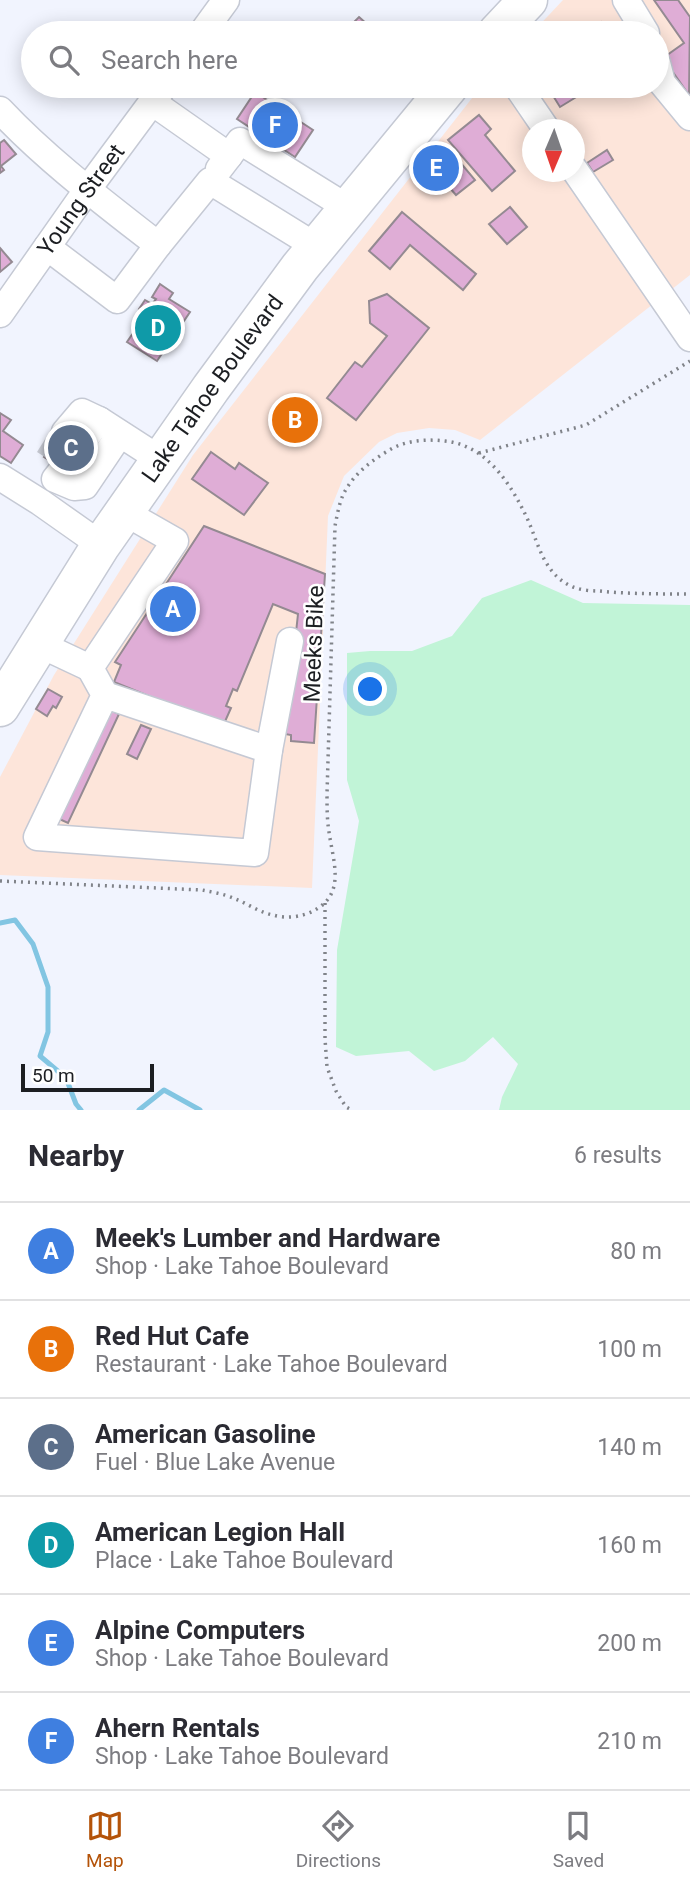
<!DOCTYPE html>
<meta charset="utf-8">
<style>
body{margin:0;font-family:Roboto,sans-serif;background:#f7f7f7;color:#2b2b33}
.compass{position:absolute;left:522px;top:119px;width:63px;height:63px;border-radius:50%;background:#fff;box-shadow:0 4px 18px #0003;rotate:182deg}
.scale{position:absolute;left:21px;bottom:18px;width:133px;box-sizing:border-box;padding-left:7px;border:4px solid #1c1e22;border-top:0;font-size:19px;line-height:24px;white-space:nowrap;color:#1c1e22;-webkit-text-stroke:5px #fff;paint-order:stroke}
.you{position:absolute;left:371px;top:690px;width:24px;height:24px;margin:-18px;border:5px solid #fff;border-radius:50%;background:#1a73e8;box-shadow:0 0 0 10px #1a73e833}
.badge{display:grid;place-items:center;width:46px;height:46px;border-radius:50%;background:#b45309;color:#fff;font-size:23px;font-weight:700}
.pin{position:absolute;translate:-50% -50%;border:4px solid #fff;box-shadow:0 2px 7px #0006}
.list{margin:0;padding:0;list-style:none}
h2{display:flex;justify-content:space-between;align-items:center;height:91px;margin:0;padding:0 28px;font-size:30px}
h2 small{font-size:23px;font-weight:400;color:#7c7c81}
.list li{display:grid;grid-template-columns:46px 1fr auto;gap:21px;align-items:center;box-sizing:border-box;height:98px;padding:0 28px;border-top:2px solid #e1e1e2}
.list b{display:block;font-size:26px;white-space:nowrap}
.list p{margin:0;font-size:23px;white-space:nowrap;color:#7c7c81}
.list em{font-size:23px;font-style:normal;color:#7c7c81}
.icon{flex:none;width:38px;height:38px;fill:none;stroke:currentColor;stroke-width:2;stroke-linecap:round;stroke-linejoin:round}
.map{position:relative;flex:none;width:690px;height:1110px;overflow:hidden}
.search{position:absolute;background:#fff;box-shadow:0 4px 18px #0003;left:21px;right:21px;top:21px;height:77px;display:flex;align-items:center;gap:18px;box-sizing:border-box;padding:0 24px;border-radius:38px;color:#7c7c81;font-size:26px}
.sheet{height:679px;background:#fff}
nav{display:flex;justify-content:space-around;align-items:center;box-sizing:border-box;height:98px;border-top:2px solid #e1e1e2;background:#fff;font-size:19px;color:#7c7c81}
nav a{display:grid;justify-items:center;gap:4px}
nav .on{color:#b45309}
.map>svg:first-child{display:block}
.commercial{fill:#fde5da;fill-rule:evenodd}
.green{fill:#c1f4d7}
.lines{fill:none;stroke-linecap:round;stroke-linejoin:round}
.stream{stroke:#82c5e2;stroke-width:5}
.building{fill:#dfadd6;stroke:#948a92;stroke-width:2}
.minor-tunnel{stroke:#c6c9d2;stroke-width:26;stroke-dasharray:26 13;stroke-linecap:butt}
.minor-casing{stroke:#c5c9d4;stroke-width:29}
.highway-casing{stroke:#c5c9d4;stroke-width:41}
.path{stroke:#808389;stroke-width:3.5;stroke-dasharray:2 5;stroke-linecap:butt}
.minor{stroke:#fff;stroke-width:26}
.highway{stroke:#fff;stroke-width:38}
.labels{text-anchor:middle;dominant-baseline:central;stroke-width:5;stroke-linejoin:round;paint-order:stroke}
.street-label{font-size:23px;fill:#1c1e22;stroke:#fff}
</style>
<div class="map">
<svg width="690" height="1110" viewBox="0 0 690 1110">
<rect width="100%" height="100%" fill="#f1f4fe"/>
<path class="commercial" d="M563,0H690V275L480,440L455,430L429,428L397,433L379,442L344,476L328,516L312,888L0,875V777L54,675L193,455L476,93L483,86H657V33H532ZM532,130H574V172H532Z"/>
<path class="green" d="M531,580L583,603L690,605V1110H499L502,1097L518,1064L493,1037L465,1061L434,1071L409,1051L356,1056L336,1047L337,950L359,821L347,780V653L370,651H412L452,636L482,598Z"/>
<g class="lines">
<g class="stream">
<path d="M0,923L15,920L33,944L48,987V1032L40,1056L66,1078L76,1104L81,1110"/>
<path d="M139,1110L164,1090L200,1110"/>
</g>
</g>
<g class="building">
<path d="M654,0H678L690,17L689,95L663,58L684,43Z"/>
<path d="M359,17L377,33H343Z"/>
<path d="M601,22L608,33H583Z"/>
<path d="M547,86H582L586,91L560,107Z"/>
<path d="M255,92L313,130L295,157L237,119Z"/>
<path d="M479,115L491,129L485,135L515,171L492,191L448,140Z"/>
<path d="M4,140L16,154L1,166L4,170L0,173V143Z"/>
<path d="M449,149L475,180L456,195L430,165Z"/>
<path d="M607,150L613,160L593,172L587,163Z"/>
<path d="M510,207L527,227L507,244L489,224Z"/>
<path d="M402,212L476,274L463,290L410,245L390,269L369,251Z"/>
<path d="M0,248L12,262L0,272Z"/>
<path d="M160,284L173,293L169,299L190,312L157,361L127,342L146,314L139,309L145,300L152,304L156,299L152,297Z"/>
<path d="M387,294L429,328L356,420L327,398L355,362L362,367L387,336L370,323L369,301Z"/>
<path d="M289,400L317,420L299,444L272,425Z"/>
<path d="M0,413L11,420L3,431L23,445L11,463L0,456Z"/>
<path d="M62,430L99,454L81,481L44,457Z"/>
<path d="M211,452L235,469L239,463L268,483L244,515L192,479Z"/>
<path d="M204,526L325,574L314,743L291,741V735L285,734L298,614L273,604L237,691L233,689L226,706L231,708L223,726L114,682L121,665L115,662Z"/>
<path d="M48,689L62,697L56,708L53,706L47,716L36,709Z"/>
<path d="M108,709L119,714L68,823L57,818Z"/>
<path d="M141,725L151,729L137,759L127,754Z"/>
</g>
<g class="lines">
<path class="minor-tunnel" d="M48,459L65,432"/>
<defs>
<g id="minor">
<path d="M626,0L646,33"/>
<path d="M202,33L226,0"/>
<path d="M657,63L662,83L690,117"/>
<path d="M517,86L547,130"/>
<path d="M152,102L229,156L219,169"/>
<path d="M0,110C47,160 103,202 158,245L210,181L317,247"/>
<path d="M229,156L240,141L348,208"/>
<path d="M574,169L690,338"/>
<path d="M47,247L117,300L158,245"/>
<path id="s1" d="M0,314L87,190L164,86"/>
<path d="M65,432L82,412L99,420L161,460"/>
<path d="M82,443L99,420"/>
<path d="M63,469L55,479L74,487L85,486L120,434"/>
<path d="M0,477L40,502L101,545"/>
<path d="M39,644L90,668L175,541L124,512"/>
<path d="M90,668L105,695L37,837L255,853L269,750L105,695"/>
<path d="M269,750L290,641"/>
</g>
<g id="highway">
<path d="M497,33L528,0"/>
<path id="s2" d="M0,707L101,545L211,388L300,267L449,86"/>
</g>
</defs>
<use href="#minor" class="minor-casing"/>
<use href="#highway" class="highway-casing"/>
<g class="path">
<path d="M479,453L586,425L690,361"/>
<path d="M0,881L202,890C212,892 224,894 233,898C247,903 258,912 273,915C286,919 303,917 315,910C346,893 333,861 329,832C327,820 327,807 327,794L335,526C337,516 339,504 343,495C353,474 373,459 393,448C409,440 428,439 445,441C486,445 511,484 527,518C539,544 543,574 573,587C581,590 591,591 599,591C629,594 660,594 690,594"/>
<path d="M325,903V1039L327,1067L336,1091L346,1107L352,1110"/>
</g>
<use href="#minor" class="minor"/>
<use href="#highway" class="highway"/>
</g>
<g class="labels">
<g class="street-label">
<text stroke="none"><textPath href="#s1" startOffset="140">Young Street</textPath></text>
<text stroke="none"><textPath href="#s2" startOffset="383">Lake Tahoe Boulevard</textPath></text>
<text transform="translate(314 644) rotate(-88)">Meeks Bike</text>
</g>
</g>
</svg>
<svg class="compass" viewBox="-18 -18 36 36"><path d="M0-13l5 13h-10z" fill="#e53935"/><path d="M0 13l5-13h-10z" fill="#7c7c81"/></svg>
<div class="scale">50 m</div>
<div class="you"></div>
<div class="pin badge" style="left:173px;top:609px;background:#3f7fe0">A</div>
<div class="pin badge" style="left:295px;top:420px;background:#e8710a">B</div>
<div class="pin badge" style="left:71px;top:448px;background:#5c6f8a">C</div>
<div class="pin badge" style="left:158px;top:328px;background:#0f9aa8">D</div>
<div class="pin badge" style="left:436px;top:168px;background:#3f7fe0">E</div>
<div class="pin badge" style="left:275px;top:125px;background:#3f7fe0">F</div>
<div class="search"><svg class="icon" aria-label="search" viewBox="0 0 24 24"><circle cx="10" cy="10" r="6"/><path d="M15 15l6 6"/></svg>Search here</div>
</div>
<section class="sheet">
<h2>Nearby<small>6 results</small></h2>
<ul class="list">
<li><span class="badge" style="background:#3f7fe0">A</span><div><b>Meek's Lumber and Hardware</b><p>Shop · Lake Tahoe Boulevard</p></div><em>80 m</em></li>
<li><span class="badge" style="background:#e8710a">B</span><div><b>Red Hut Cafe</b><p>Restaurant · Lake Tahoe Boulevard</p></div><em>100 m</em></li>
<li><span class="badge" style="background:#5c6f8a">C</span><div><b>American Gasoline</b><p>Fuel · Blue Lake Avenue</p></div><em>140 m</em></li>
<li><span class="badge" style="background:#0f9aa8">D</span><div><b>American Legion Hall</b><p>Place · Lake Tahoe Boulevard</p></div><em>160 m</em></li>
<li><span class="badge" style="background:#3f7fe0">E</span><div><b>Alpine Computers</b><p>Shop · Lake Tahoe Boulevard</p></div><em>200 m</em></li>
<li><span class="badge" style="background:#3f7fe0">F</span><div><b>Ahern Rentals</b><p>Shop · Lake Tahoe Boulevard</p></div><em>210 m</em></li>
</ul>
</section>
<nav>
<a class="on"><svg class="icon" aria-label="map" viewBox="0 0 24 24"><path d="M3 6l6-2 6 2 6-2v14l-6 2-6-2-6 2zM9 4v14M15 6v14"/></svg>Map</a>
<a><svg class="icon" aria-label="directions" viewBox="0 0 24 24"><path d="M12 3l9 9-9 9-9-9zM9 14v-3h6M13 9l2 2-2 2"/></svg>Directions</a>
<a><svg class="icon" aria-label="saved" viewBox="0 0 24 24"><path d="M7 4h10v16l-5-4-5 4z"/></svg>Saved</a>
</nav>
